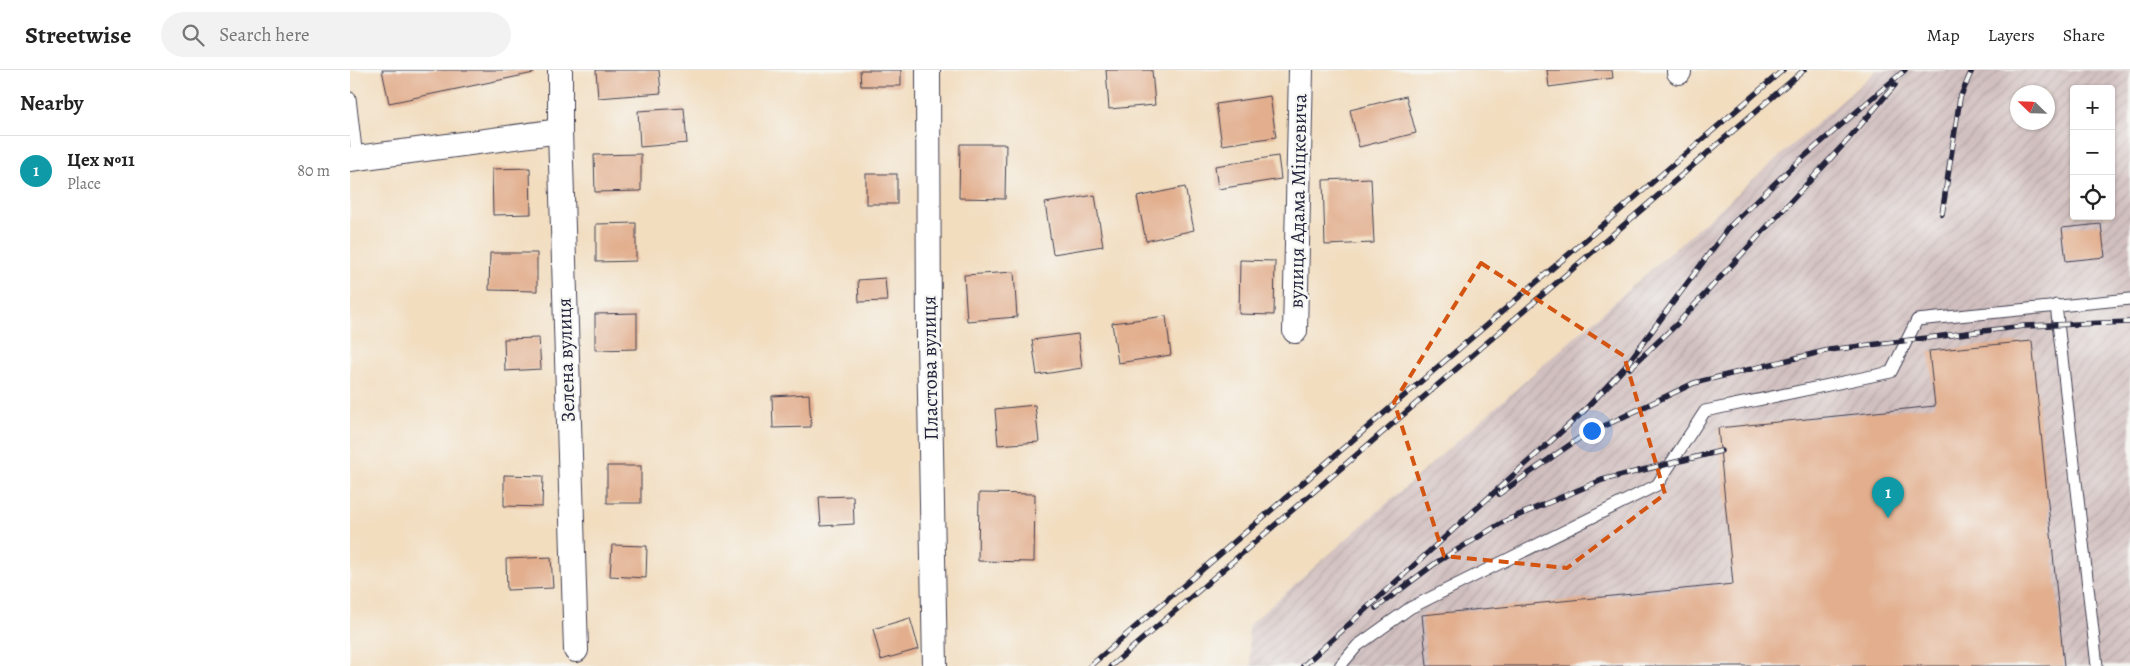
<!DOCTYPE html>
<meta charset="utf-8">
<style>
body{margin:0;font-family:Alegreya,serif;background:#f2f2f2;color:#222}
.controls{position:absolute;right:15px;top:15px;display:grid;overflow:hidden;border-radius:5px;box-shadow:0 1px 4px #0004}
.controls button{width:45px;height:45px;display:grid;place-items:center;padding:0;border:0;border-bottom:1px solid #e0e0e0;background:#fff;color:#222;font:25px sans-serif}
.compass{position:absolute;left:1660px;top:15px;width:45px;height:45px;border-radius:50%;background:#fff;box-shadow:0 1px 4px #0004;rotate:293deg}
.you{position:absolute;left:1241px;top:360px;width:18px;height:18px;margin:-12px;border:4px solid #fff;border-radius:50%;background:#1a73e8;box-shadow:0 0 0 8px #1a73e833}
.badge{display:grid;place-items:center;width:32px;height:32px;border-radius:50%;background:#0b8043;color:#fff;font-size:16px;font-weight:700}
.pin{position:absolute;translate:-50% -41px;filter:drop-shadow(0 1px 2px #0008)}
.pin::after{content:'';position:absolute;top:26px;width:18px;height:15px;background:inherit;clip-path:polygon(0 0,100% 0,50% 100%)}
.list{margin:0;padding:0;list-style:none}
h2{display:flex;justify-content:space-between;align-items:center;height:65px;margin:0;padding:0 20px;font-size:21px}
h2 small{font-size:16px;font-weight:400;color:#767676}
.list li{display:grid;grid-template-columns:32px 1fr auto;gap:15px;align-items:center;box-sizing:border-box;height:70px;padding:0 20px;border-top:1px solid #e0e0e0}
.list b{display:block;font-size:19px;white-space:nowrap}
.list p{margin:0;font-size:16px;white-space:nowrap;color:#767676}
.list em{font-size:16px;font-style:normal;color:#767676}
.icon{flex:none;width:28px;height:28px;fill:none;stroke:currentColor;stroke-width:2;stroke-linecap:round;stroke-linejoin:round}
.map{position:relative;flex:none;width:1780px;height:596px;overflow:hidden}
header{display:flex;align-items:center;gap:30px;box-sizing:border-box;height:70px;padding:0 25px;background:#fff;border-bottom:1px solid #e0e0e0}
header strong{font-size:24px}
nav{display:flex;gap:28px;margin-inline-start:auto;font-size:18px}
.search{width:350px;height:45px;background:#f2f2f2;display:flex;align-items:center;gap:12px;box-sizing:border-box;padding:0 18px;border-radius:28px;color:#767676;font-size:19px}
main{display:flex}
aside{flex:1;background:#fff}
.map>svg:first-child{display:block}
.industrial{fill:url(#industrial-furrows);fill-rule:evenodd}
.building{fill:#e2ae8d}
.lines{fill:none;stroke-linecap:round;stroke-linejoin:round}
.lane-casing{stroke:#413e4f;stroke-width:13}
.street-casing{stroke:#413e4f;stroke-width:26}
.lane{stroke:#fff;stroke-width:11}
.street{stroke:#fff;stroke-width:24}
.rail-casing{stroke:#22223b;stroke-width:5.5}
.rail{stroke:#f6f6f2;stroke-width:4;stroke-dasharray:11;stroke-linecap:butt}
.marked{fill:none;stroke:#d45411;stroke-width:4;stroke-dasharray:10 6;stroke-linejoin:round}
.labels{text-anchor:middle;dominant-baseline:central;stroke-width:4.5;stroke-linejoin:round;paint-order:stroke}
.street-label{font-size:20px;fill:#22223b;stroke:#f6f6f2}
</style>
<header>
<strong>Streetwise</strong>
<div class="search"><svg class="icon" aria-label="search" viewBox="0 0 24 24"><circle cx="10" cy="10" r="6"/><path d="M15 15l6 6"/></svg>Search here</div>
<nav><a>Map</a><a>Layers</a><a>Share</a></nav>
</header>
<main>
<aside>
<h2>Nearby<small></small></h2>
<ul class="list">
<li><span class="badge" style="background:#0f9aa8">1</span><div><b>Цех №11</b><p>Place</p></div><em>80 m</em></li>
</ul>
</aside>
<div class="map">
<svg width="1780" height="596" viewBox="0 0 1780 596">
<defs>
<pattern id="industrial-furrows" width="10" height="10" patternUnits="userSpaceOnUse" patternTransform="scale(1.25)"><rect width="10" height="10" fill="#d1bfbf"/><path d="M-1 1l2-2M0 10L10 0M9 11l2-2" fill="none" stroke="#b3a4a5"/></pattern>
</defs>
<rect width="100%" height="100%" fill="#f6f6f2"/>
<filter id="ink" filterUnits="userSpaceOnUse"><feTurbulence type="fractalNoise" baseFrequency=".02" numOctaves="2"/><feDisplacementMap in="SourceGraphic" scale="10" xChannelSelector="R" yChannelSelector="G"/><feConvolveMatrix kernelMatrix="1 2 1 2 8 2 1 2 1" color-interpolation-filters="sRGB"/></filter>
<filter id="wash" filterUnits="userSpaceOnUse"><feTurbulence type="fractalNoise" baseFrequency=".0096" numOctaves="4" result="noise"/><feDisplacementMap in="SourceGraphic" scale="20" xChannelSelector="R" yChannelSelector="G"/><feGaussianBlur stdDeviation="1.12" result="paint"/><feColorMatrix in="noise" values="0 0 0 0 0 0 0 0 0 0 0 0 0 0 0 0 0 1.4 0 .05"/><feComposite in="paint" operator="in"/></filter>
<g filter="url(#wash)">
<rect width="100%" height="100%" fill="#f2ddbf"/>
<path class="industrial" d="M1527,0H1780V596H901L898,556ZM1724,19H1761V146H1724ZM1668,22H1698V52H1668Z"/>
<g id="blocks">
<g class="building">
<path d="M32,0H183L184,3L39,33Z"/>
<path d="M246,0H309L311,23L248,28Z"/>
<path d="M510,0H551V16H511Z"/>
<path d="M756,0H802L805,35L759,39Z"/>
<path d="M1197,0H1262L1263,8L1199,17Z"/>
<path d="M920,26L926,67L872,75L866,34Z"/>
<path d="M1056,26L1066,63L1009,77L1000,40Z"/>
<path d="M334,38L337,73L290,77L288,41Z"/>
<path d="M610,74H656L655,129L609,128Z"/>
<path d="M291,84V121L245,122L244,85Z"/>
<path d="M928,86L931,109L868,119L865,96Z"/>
<path d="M180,98L181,144L143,145L142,99Z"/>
<rect x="516" y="104" width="31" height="30"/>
<path d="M1021,108L1024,173L975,175L973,110Z"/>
<path d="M835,117L844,160L796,171L787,127Z"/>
<path d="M745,125L753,176L703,184L695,133Z"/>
<path d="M286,153V191L246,192V154Z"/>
<path d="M1751,154L1755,187L1716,191L1712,158Z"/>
<path d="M140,183H187V221L139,220Z"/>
<path d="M890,190L925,191L924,245L889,244Z"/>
<path d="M664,202L667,247L617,251L614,205Z"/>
<path d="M535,208L537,231L509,232L508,210Z"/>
<path d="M287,243V279L245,280V244Z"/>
<path d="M816,246L821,285L768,293L762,253Z"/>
<path d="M728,264L732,298L687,305L682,270Z"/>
<path d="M189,268L191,299L155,301L154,269Z"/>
<path d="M1682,271L1714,596H1077L1072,545L1383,514L1368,358L1585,336L1579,281Z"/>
<path d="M459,324L461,357L423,358L422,326Z"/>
<path d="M685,335L689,372L648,375L645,339Z"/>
<rect x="257" y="396" width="34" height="37"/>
<path d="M154,405L193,406L192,437L154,436Z"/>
<path d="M629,423L685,424L684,492L628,491Z"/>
<path d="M503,426L504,454L471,456L469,427Z"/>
<path d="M262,475L297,476L296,508L260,506Z"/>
<path d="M201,487L203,518L157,520L156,489Z"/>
<path d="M560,548L569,579L531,590L523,559Z"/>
</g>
</g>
</g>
<g filter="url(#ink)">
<use href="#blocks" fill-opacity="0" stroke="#413e4f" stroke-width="1"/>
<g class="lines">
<defs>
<g id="lane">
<path d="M0,28L7,88"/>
<path d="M1706,235L1747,596"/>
<path d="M990,596L1007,576L1060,538L1307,415L1355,341L1541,302L1567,250L1780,229"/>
</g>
<g id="street">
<path d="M210,0V61L226,580"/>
<path d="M578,0L579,272L585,596"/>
<path d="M1329,0V2"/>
<path d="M0,89L210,61"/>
<path d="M945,261L951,0"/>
</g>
</defs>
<use href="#lane" class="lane-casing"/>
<use href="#street" class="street-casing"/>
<use href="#lane" class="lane"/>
<use href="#street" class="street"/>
<defs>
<g id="rail">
<path d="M1592,144L1610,28L1622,0"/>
<path d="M1280,298L1327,254L1495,73L1545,15"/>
<path d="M1149,424L1231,367L1344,313L1479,280L1674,256L1780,252"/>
<path d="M1026,538L1087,492L1155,451L1252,410L1371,381"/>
<path d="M740,596L1433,0"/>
<path d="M761,596L1454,0"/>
<path d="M953,596L1233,342L1275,297L1379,157L1441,98L1555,0"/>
</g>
</defs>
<use href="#rail" class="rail-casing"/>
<use href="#rail" class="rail"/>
</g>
</g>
<path class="marked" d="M1131,193L1274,286L1315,424L1217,498L1094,486L1044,332Z"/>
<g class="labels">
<g class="street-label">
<text transform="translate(948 131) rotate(-89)">вулиця Адама Міцкевича</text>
<text transform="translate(216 290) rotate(-92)">Зелена вулиця</text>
<text transform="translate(580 298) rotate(-91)">Пластова вулиця</text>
</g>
</g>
</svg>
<div class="controls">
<button>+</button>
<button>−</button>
<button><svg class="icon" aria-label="locate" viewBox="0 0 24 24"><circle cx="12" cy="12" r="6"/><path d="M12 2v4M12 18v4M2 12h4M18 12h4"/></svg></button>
</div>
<svg class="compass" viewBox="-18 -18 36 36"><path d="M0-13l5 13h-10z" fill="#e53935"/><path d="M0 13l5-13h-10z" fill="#767676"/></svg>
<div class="you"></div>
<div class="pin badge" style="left:1538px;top:448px;background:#0f9aa8">1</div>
</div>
</main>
